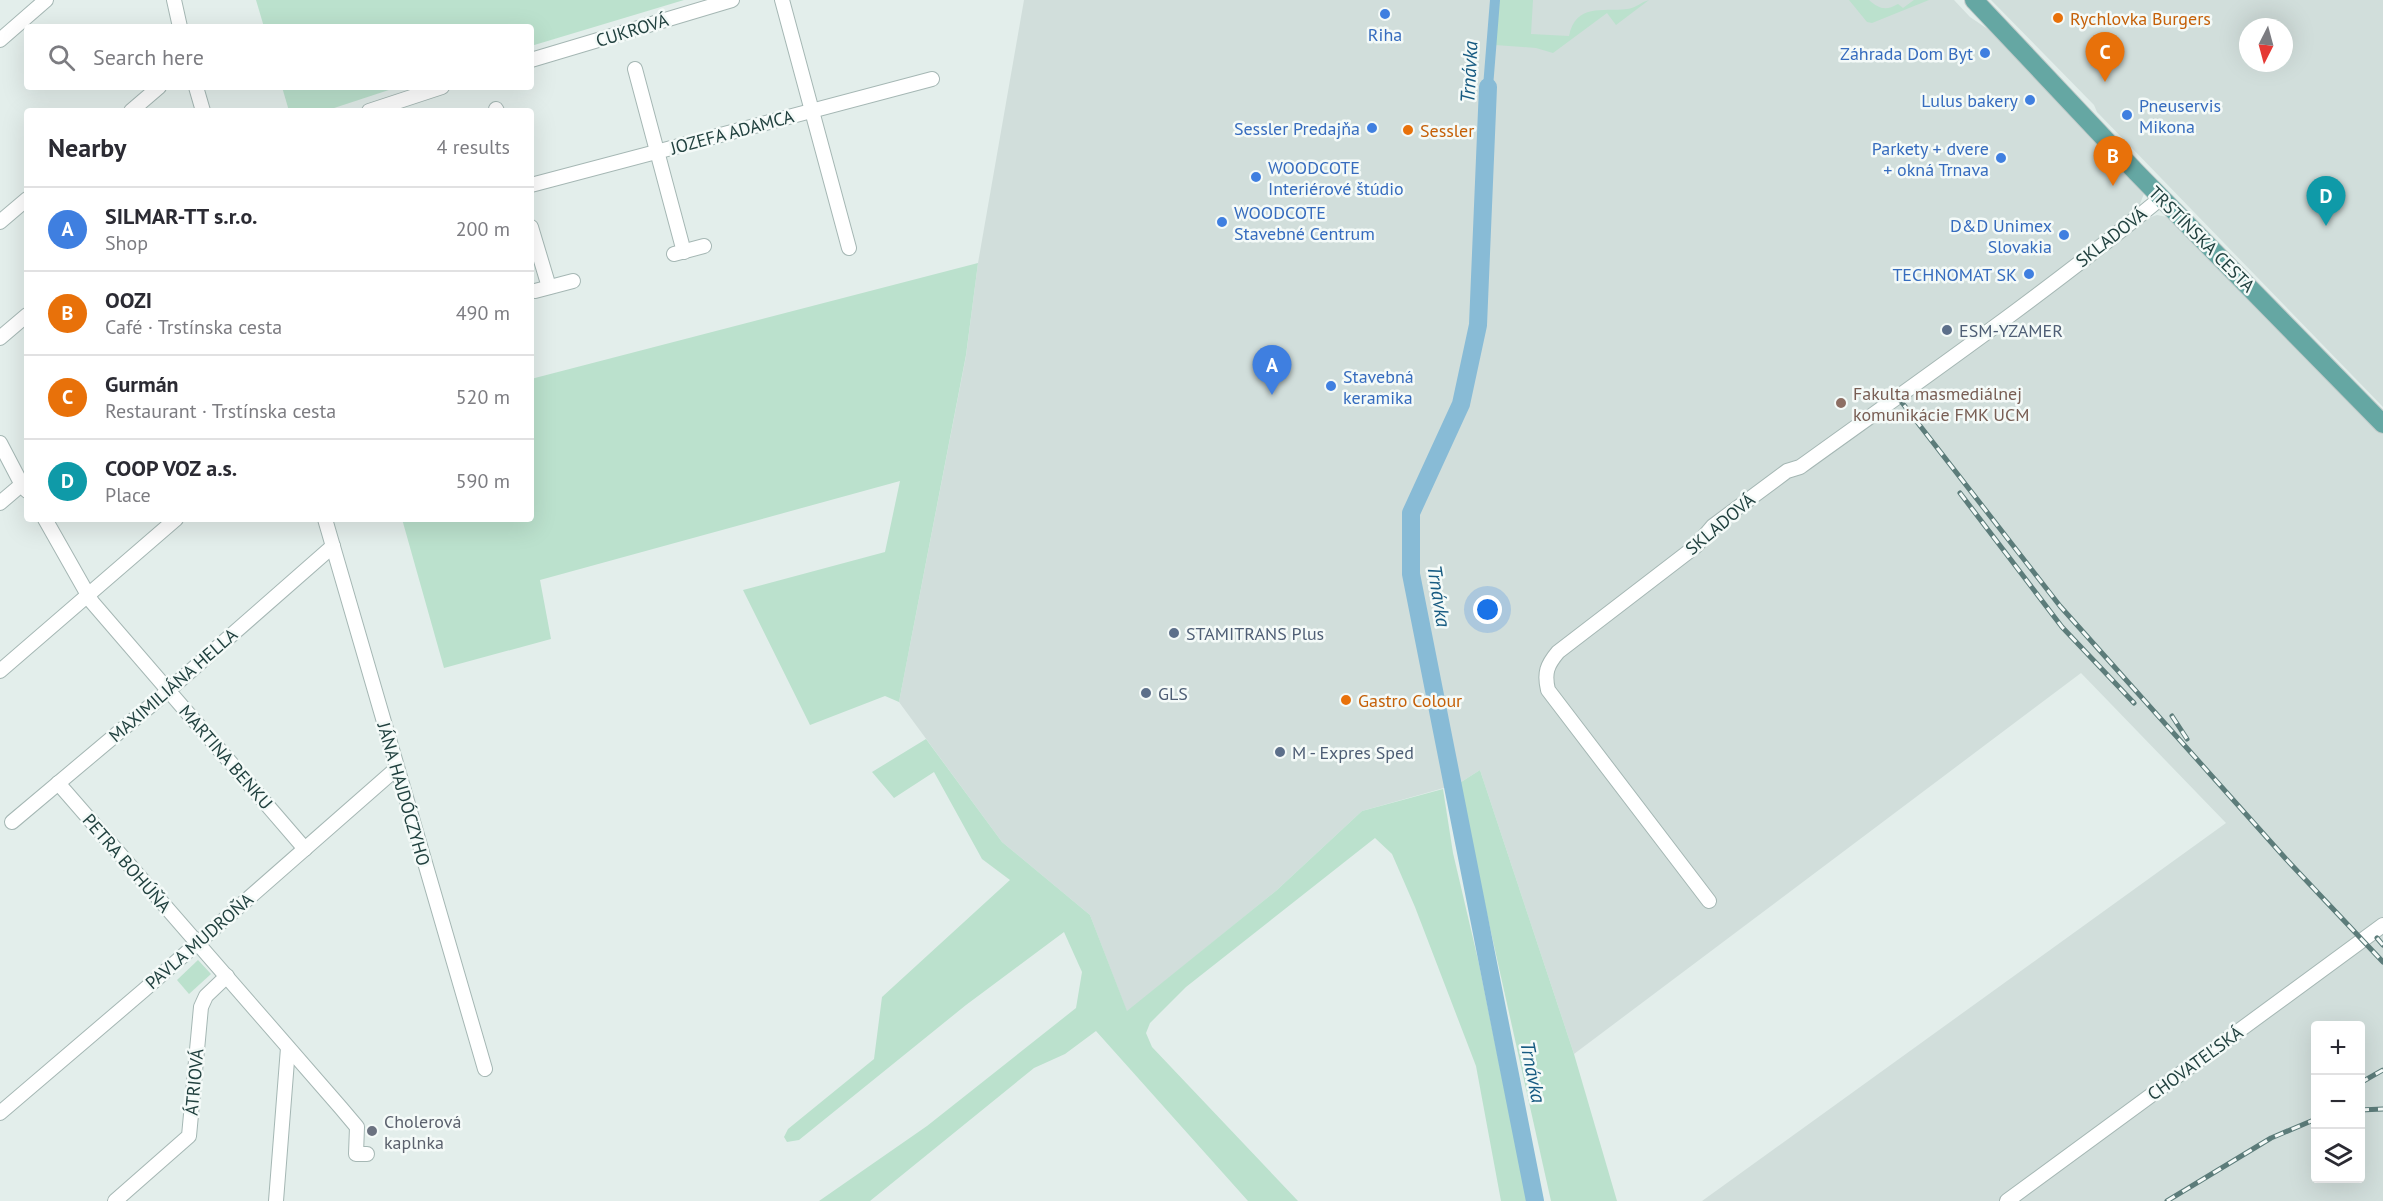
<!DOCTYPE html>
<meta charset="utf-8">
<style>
body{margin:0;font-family:"PT Sans",sans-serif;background:#f2f2f3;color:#2b2b33}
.controls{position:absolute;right:18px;bottom:18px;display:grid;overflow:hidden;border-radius:6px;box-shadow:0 6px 24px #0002}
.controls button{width:54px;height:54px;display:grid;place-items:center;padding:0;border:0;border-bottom:2px solid #e1e1e2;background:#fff;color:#2b2b33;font:30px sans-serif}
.compass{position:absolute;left:2239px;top:18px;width:54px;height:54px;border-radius:50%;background:#fff;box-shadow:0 6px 24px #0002;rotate:186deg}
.you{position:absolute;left:1488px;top:610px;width:21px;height:21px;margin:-15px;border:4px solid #fff;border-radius:50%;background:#1a73e8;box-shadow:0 0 0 9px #1a73e833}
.badge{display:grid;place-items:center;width:39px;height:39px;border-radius:50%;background:#b45309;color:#fff;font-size:20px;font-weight:700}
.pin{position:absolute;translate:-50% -50px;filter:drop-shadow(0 2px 3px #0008)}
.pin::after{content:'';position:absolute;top:32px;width:21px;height:18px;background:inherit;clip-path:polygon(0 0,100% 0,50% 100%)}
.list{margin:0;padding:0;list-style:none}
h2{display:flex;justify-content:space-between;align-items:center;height:78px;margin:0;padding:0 24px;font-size:26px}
h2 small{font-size:20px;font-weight:400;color:#7c7c81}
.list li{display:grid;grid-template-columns:39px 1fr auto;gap:18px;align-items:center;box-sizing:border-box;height:84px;padding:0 24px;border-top:2px solid #e1e1e2}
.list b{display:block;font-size:22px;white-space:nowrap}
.list p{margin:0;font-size:20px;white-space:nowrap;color:#7c7c81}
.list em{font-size:20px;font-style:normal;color:#7c7c81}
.icon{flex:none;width:33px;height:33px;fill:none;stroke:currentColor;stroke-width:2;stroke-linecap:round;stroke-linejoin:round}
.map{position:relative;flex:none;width:2383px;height:1201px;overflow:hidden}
.search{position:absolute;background:#fff;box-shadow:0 6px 24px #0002;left:24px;top:24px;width:510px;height:66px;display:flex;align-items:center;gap:15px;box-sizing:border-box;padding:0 21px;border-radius:6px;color:#7c7c81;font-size:22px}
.panel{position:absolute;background:#fff;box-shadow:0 6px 24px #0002;left:24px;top:108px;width:510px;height:414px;border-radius:6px}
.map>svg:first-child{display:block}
.built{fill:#d1dedb;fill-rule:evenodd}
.green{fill:#bbe1cd}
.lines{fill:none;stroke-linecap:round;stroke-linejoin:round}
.canal{stroke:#88bbd6;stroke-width:10}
.river{stroke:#88bbd6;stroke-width:18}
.minor-casing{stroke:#a5b7b4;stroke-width:16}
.major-casing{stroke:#c1cac9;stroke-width:20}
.minor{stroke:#fff;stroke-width:14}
.major{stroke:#65a7a3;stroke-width:18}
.rail-casing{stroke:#5c7c7a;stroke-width:5}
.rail{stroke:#f4faf8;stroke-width:3;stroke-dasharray:9;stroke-linecap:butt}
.shop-dot{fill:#3f7fe0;stroke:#f4faf8;stroke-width:2}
.food-dot{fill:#e8710a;stroke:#f4faf8;stroke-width:2}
.service-dot{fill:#5c6f8a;stroke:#f4faf8;stroke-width:2}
.education-dot{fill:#8d6e63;stroke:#f4faf8;stroke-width:2}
.worship-dot{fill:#6b7280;stroke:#f4faf8;stroke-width:2}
.labels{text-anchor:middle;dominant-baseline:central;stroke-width:5;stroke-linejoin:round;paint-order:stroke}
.food-label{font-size:18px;fill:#c56008;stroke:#f4faf8;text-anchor:start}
.street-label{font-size:18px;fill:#21413f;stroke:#f4faf8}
.shop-label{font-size:18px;fill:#366cbe;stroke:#f4faf8;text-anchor:end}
.service-label{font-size:18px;fill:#4e5e75;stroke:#f4faf8;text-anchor:start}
.education-label{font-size:18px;fill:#785e54;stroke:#f4faf8;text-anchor:start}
.worship-label{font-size:18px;fill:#5b616d;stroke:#f4faf8;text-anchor:start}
.water-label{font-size:20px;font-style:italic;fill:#175b82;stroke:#f4faf8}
</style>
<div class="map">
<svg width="2383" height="1201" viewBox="0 0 2383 1201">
<rect width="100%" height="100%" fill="#e3eeeb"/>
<g class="built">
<path d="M1024,0H1491L1489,46H1495L1498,0H1954L1970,17L2001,38L2145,191L2140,204L2151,217L2157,215L2172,218L2383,432V1201H1702L2226,823L2081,673L1574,1054L1480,770L1458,784L1362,811L1277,890L1127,1012L1090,915L1002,842L899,702L966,356L978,263ZM2316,1026H2360V1178H2316Z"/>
<path d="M1991,0H2383V407L2097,112L2094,105ZM2248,27H2284V63H2248Z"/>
</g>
<g class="green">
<path d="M256,0H684L531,46V27H264Z"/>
<path d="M1498,0H1533L1531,34L1569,36C1576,3 1602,12 1627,9C1636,8 1641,2 1649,0L1616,25L1607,13L1553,53L1536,48L1495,45Z"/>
<path d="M1849,0H1869C1879,9 1886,11 1898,4L1903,8L1914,0H1929L1872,23L1867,22Z"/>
<path d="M282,87H398L325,111H289Z"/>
<path d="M978,263L966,355L899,702L885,696L810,725L743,590L885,552L900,481L540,580L551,639L444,668L402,519H531V379Z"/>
<path d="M926,739L1002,842L1090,915L1127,1011L1277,890L1362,811L1443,789L1453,853L1479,964L1527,1201H1501L1476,1066L1415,907L1392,854L1375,838L1186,987L1150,1023L1146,1033L1152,1047L1298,1201H1248L1096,1031L1065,1054L1034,1068L870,1201H819L927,1126L1076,1008L1082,972L1064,932L966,1005L799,1140L787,1142L784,1137L788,1129L874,1059L882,997L1010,880L982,859L934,772L894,798L872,772Z"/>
<path d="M1480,770L1574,1054L1617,1201H1551L1458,784Z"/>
<path d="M198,960L211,974L189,994L177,980Z"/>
</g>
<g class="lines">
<path class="canal" d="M1488,87L1495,0"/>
<path class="river" d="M1488,87L1478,325L1461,404L1411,513V574L1535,1201"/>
<defs>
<g id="minor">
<path d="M174,0L180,27"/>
<path d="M782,0L849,248"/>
<path d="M0,40L46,0"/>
<path d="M531,60L732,0"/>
<path d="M635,69L684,252"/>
<path d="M196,87L203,111"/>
<path d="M496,109L497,111"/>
<path d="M131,111L159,87"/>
<path d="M369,111L442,87"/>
<path d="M531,185L932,79"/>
<path d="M0,222L27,199"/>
<path d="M531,227L549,287"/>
<path d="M674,254L704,246"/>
<path d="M535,291L573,281"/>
<path d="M0,338L27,315"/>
<path d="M0,443L22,485L27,491"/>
<path d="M0,503L27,480"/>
<path d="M45,519L92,602L305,849"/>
<path d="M325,519L485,1069"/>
<path d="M0,671L176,519"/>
<path d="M58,783L341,1108L357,1127L356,1154H367"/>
<path d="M12,822L162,696L333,546"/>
<path d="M1709,901L1548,690C1544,673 1547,665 1558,652L1696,546L1713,526L1787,471L1800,467C1922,379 2046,293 2161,198"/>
<path d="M0,1113L144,990L397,768"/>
<path d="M115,1201L189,1136L201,1007L206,996L227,976"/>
<path d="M276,1201L288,1048"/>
<path d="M2007,1201L2383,925"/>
</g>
<path id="major" d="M1974,0L2136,172L2383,424"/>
</defs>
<use href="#minor" class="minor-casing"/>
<use href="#major" class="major-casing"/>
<use href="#minor" class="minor"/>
<use href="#major" class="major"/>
<defs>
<g id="rail">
<path d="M1893,391L2060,606L2286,859L2383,962"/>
<path d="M1960,493L2062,627L2134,703"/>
<path d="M2172,716L2187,739"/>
<path d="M2377,938L2383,945"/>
<path d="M2360,1083L2383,1070"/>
<path d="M2360,1110L2383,1109"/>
<path d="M2167,1201L2271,1138L2316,1119"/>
</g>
</defs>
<use href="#rail" class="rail-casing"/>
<use href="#rail" class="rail"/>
</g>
<g class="shop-dot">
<circle cx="1385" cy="14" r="6"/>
<circle cx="1985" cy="53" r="6"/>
<circle cx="2030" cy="100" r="6"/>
<circle cx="2127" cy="115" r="6"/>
<circle cx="1372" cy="128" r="6"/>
<circle cx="2001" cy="158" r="6"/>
<circle cx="1256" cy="177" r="6"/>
<circle cx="1222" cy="222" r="6"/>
<circle cx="2064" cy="235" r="6"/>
<circle cx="2029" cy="274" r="6"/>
<circle cx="1331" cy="386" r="6"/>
</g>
<g class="food-dot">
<circle cx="2058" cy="18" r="6"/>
<circle cx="1408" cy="130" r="6"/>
<circle cx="1346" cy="700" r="6"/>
</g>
<g class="service-dot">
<circle cx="1947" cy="330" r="6"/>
<circle cx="1174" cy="633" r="6"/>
<circle cx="1146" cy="693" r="6"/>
<circle cx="1280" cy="752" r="6"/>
</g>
<circle class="education-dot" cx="1841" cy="403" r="6"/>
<circle class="worship-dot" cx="372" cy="1131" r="6"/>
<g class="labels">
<g class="food-label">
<text x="2070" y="18">Rychlovka Burgers</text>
<text x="1420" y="130">Sessler</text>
<text x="1358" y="700">Gastro Colour</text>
</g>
<g class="street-label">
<text transform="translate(632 30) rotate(-17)">CUKROVÁ</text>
<text transform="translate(732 132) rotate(-15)">JOZEFA ADAMCA</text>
<text transform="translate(2111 237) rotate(-38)">SKLADOVÁ</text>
<text transform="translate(2202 239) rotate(45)">TRSTÍNSKA CESTA</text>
<text transform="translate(1720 524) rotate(-40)">SKLADOVÁ</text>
<text transform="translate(173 685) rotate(-41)">MAXIMILIÁNA HELLA</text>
<text transform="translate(226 757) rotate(49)">MARTINA BENKU</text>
<text transform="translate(404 794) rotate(74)">JÁNA HAJDÓCZYHO</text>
<text transform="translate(127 863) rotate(49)">PETRA BOHÚŇA</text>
<text transform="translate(199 941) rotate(-41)">PAVLA MUDROŇA</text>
<text transform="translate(2195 1063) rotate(-36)">CHOVATEĽSKÁ</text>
<text transform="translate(194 1082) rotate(-85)">ÁTRIOVÁ</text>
</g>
<g class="shop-label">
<text x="1385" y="34" text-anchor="middle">Riha</text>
<text x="1973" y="53">Záhrada Dom Byt</text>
<text x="2018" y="100">Lulus bakery</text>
<text x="2139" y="105" text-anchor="start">Pneuservis<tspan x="2139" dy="21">Mikona</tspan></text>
<text x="1360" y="128">Sessler Predajňa</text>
<text x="1989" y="148">Parkety + dvere<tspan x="1989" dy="21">+ okná Trnava</tspan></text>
<text x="1268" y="167" text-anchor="start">WOODCOTE<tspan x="1268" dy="21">Interiérové štúdio</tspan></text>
<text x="1234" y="212" text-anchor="start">WOODCOTE<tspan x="1234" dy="21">Stavebné Centrum</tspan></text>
<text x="2052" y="225">D&amp;D Unimex<tspan x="2052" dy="21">Slovakia</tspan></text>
<text x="2017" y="274">TECHNOMAT SK</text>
<text x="1343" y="376" text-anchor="start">Stavebná<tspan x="1343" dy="21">keramika</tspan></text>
</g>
<g class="service-label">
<text x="1959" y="330">ESM-YZAMER</text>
<text x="1186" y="633">STAMITRANS Plus</text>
<text x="1158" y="693">GLS</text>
<text x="1292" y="752">M - Expres Sped</text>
</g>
<g class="education-label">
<text x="1853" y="393">Fakulta masmediálnej<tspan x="1853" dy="21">komunikácie FMK UCM</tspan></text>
</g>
<g class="worship-label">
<text x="384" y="1121">Cholerová<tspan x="384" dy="21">kaplnka</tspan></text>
</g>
<g class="water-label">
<text transform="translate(1469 72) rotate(-87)">Trnávka</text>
<text transform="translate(1439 596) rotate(81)">Trnávka</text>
<text transform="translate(1533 1072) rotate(79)">Trnávka</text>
</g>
</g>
</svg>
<div class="controls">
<button>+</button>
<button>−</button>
<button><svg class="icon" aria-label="layers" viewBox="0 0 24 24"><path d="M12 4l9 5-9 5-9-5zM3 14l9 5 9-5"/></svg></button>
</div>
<svg class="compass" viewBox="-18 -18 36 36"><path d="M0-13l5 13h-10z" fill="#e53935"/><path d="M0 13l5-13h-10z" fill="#7c7c81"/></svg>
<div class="you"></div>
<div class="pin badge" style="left:1272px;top:395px;background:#3f7fe0">A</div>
<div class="pin badge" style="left:2113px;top:186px;background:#e8710a">B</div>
<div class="pin badge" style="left:2105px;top:82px;background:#e8710a">C</div>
<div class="pin badge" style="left:2326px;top:226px;background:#0f9aa8">D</div>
<div class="search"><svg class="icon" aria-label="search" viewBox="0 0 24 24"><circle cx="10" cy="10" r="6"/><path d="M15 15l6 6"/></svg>Search here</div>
<section class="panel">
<h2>Nearby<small>4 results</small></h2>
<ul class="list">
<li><span class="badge" style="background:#3f7fe0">A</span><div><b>SILMAR-TT s.r.o.</b><p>Shop</p></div><em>200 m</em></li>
<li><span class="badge" style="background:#e8710a">B</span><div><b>OOZI</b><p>Café · Trstínska cesta</p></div><em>490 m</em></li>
<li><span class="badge" style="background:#e8710a">C</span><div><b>Gurmán</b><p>Restaurant · Trstínska cesta</p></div><em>520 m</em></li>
<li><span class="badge" style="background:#0f9aa8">D</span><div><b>COOP VOZ a.s.</b><p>Place</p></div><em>590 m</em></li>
</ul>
</section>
</div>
